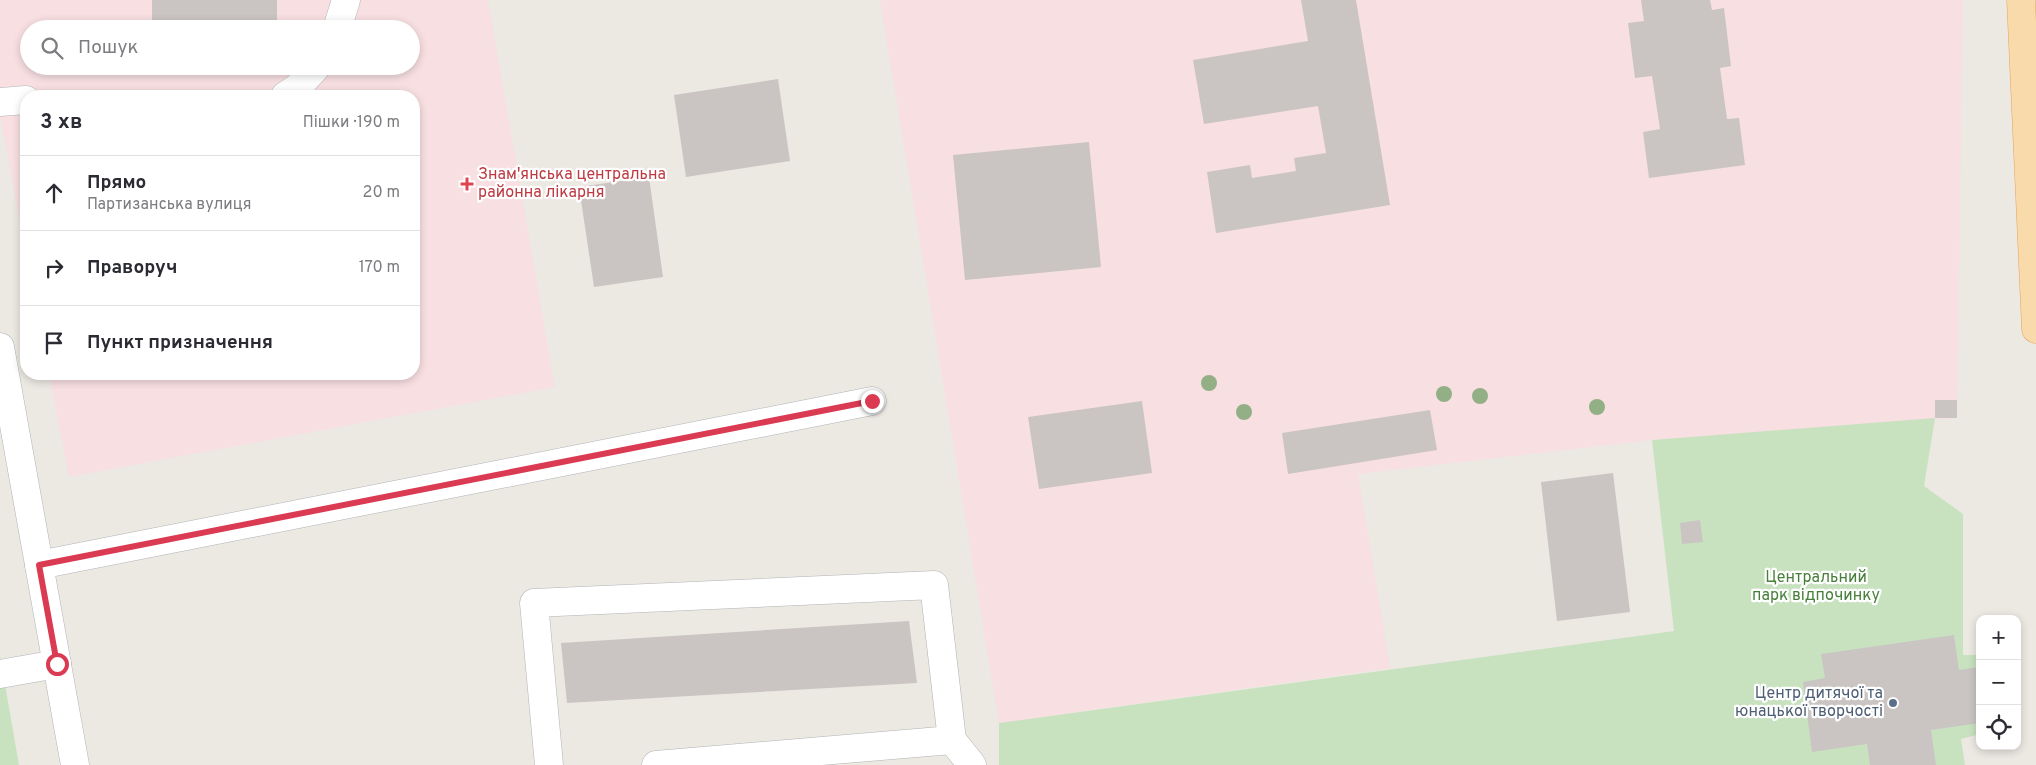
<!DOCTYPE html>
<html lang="uk">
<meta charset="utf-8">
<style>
body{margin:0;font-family:Overpass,sans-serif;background:#f2f2f3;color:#2b2b33}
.controls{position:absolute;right:15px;bottom:15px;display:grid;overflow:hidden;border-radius:10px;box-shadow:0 2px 8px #0003}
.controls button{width:45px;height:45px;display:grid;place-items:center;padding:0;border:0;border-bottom:1px solid #e1e1e2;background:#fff;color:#2b2b33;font:25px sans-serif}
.stop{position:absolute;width:15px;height:15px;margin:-11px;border:4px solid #da3a52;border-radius:50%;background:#fff}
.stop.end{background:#da3a52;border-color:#fff;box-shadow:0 1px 5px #0008}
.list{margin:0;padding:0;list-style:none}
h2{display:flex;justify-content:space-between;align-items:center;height:65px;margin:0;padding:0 20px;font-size:21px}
h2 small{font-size:16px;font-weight:400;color:#7c7c81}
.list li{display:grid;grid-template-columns:32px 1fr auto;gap:15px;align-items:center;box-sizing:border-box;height:75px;padding:0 20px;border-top:1px solid #e1e1e2}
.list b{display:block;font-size:19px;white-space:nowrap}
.list p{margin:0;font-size:16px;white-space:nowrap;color:#7c7c81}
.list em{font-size:16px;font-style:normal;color:#7c7c81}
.icon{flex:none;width:28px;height:28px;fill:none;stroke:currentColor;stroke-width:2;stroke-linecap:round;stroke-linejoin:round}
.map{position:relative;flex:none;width:2036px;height:765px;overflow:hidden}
.search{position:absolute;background:#fff;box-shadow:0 2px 8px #0003;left:20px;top:20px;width:400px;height:55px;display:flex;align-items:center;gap:12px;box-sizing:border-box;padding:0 18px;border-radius:28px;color:#7c7c81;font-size:19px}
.panel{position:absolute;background:#fff;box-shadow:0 2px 8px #0003;left:20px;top:90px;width:400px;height:290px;border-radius:20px}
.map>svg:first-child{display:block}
.medical{fill:#f8dfe2;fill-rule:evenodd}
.green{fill:#c8e2c0}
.building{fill:#cac5c2}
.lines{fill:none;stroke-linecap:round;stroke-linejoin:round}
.minor-casing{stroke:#b0b4b7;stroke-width:29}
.major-casing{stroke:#e5a362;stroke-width:29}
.minor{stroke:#fff;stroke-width:28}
.major{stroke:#f8daab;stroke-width:28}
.tree{fill:#92af86}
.route{stroke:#da3a52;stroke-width:6}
.health-dot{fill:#e0444e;stroke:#fff;stroke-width:2}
.service-dot{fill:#5c6f8a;stroke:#fff;stroke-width:2}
.labels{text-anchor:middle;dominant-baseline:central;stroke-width:4.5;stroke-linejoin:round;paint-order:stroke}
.health-label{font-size:16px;fill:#be3a42;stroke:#fff;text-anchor:start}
.park-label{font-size:16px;fill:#48803b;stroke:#fff}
.service-label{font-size:16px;fill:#4e5e75;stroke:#fff;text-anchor:end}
</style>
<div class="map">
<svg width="2036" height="765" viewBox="0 0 2036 765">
<rect width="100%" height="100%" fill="#ece8e2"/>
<g class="medical">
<path d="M0,0H488L555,387L69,477L49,374H414V96H26V253L0,115ZM29,29H411V66H29Z"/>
<path d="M880,0H1963L1957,418L1652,440L1358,474L1390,668L999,723Z"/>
</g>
<g class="green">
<path d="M1935,418L1924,486L1963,514V655H1980V734L1961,739L1965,765H999V723L1674,631L1652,440Z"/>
<path d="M0,656L19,765H0Z"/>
</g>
<g class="building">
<rect x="152" y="0" width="125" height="29"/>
<path d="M1301,0H1356L1390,205L1216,233L1207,172L1250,165L1252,178L1296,171L1294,158L1326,153L1318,106L1204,124L1193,60L1308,41Z"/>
<path d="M1641,0H1710L1712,10L1724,8L1731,66L1720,68L1727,119L1739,118L1745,165L1649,178L1643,132L1660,129L1652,76L1635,78L1628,23L1644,21Z"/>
<path d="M778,79L790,161L686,177L674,95Z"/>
<path d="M1089,142L1101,267L965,280L953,155Z"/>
<path d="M649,177L663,277L594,287L579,187Z"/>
<rect x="1935" y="400" width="22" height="18"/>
<path d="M1142,401L1152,473L1039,489L1028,417Z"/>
<path d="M1430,410L1437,450L1288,474L1282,433Z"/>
<path d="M1613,473L1630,612L1557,621L1541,482Z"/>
<path d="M1700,520L1703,542L1682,544L1680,523Z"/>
<path d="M909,621L917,683L567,703L561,643Z"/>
<path d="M1954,635L1959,670L1980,667V723L1931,730L1936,765H1870L1867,744L1812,752L1803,682L1825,678L1821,654Z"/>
</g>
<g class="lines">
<defs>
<g id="minor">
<path d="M337,29L346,0"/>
<path d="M285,96L297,88L317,66"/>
<path d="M0,102L26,100"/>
<path d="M0,347L75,765"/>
<path d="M39,565L872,401"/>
<path d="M0,674L57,664"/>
<path d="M549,765L534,603L934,585L952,740L972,765"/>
<path d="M656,765L952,740"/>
</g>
<path id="major" d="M2021,0L2036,329"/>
</defs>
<use href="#minor" class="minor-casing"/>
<use href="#major" class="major-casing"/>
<use href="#minor" class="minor"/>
<use href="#major" class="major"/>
</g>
<g class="tree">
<circle cx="1209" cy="383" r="8"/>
<circle cx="1444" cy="394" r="8"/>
<circle cx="1480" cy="396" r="8"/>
<circle cx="1597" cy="407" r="8"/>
<circle cx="1244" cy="412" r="8"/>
</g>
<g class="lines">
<path class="route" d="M57,664L39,565L872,401"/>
</g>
<path class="health-dot" d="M464.5 176.5h5v5h5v5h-5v5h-5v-5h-5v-5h5z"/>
<circle class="service-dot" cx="1893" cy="703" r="5"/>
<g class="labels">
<g class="health-label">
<text x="478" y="175">Знам'янська центральна<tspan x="478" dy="18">районна лікарня</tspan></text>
</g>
<g class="park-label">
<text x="1816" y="578">Центральний<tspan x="1816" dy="18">парк відпочинку</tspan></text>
</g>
<g class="service-label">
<text x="1883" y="694">Центр дитячої та<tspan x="1883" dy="18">юнацької творчості</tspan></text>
</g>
</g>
</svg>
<div class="controls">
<button>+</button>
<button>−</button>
<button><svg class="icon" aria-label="locate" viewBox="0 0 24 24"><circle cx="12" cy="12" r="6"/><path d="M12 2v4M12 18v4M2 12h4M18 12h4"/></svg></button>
</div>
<div class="stop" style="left:57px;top:664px"></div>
<div class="stop end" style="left:872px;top:401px"></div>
<div class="search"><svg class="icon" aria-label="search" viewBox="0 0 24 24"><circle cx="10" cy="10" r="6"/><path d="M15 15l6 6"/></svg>Пошук</div>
<section class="panel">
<h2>3 хв<small>Пішки · 190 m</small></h2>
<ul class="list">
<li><svg class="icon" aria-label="ahead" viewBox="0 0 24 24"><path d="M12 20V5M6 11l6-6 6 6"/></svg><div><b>Прямо</b><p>Партизанська вулиця</p></div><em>20 m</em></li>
<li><svg class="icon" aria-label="right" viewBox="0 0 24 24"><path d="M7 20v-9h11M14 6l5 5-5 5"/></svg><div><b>Праворуч</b></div><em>170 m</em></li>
<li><svg class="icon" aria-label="arrive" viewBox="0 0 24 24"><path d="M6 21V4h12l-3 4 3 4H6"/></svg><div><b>Пункт призначення</b></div></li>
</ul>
</section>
</div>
